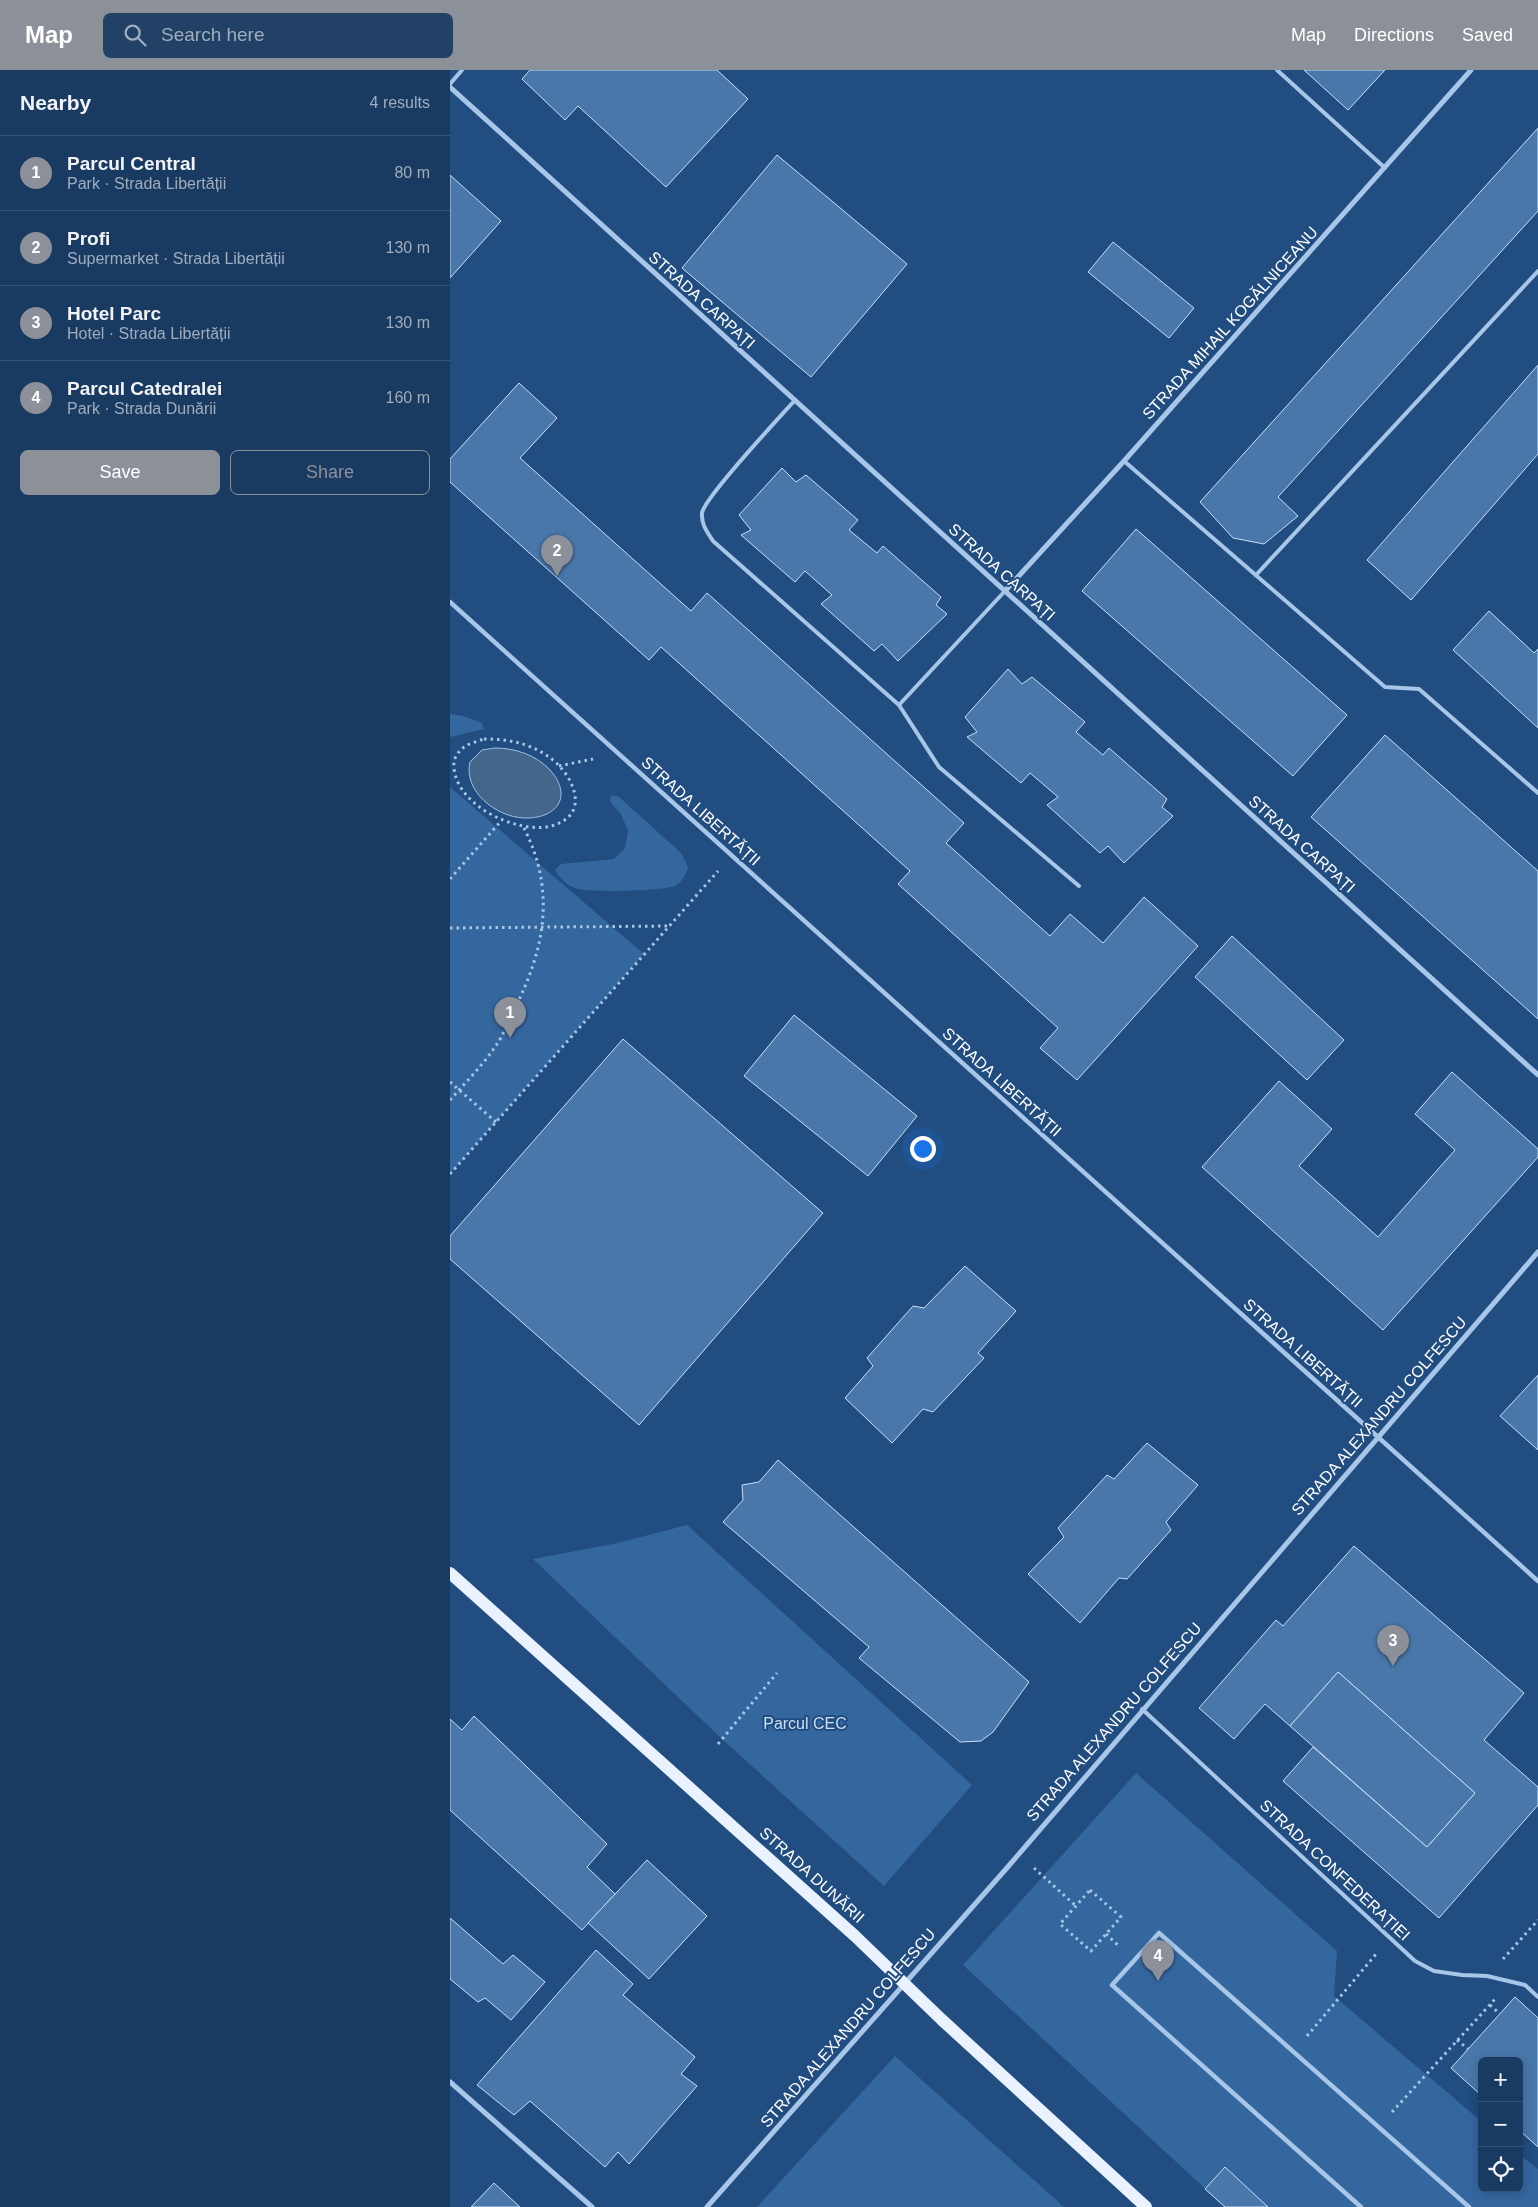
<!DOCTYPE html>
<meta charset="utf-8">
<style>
body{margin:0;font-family:Arial,sans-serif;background:#224167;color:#f1f3f6}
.controls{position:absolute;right:15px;bottom:15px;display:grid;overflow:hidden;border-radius:8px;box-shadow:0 2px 12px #0003}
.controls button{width:45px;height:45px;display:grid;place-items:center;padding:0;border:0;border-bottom:1px solid #375476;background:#193a61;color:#f1f3f6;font:25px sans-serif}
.you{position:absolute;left:472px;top:1078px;width:18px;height:18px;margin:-12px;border:4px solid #fff;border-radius:50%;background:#1a73e8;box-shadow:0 0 0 8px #1a73e833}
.badge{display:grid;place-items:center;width:32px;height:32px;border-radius:50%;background:#8c9099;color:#fff;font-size:16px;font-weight:700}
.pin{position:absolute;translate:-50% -41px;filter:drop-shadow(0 1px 2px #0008)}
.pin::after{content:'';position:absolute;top:26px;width:18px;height:15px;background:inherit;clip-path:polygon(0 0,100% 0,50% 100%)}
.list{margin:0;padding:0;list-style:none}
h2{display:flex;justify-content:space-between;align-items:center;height:65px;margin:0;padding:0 20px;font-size:21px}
h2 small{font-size:16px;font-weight:400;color:#9fadbd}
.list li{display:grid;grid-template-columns:32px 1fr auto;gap:15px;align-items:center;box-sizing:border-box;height:75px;padding:0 20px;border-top:1px solid #375476}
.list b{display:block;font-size:19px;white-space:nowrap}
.list p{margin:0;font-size:16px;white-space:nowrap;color:#9fadbd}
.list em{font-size:16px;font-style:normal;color:#9fadbd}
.actions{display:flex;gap:10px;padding:15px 20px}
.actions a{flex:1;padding:11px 0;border:1px solid #8c9099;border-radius:8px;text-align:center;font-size:18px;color:#8c9099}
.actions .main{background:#8c9099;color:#fff}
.icon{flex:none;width:28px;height:28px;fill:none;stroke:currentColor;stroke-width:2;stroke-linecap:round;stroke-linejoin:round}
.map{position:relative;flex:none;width:1088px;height:2137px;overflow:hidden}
header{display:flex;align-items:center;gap:30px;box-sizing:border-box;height:70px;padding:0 25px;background:#8c9099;color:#fff}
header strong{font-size:24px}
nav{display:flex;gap:28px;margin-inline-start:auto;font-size:18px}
.search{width:350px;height:45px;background:#224167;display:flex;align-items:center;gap:12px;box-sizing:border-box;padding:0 18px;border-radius:8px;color:#9fadbd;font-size:19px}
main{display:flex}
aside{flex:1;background:#193a61}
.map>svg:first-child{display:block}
.green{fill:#35679f}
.water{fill:#45668b;stroke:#9bc1e9}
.building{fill:#4977aa;stroke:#cbdff6}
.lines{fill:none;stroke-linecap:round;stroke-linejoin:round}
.path{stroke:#a7c6e8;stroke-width:3;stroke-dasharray:2.5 4;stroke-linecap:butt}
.service{stroke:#a7c6e8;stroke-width:4}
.pedestrian{stroke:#a7c6e8;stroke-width:4.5}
.minor{stroke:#a7c6e8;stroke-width:5}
.primary{stroke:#e9f2fe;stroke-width:12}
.labels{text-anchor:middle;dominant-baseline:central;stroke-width:4;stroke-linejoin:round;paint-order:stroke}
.street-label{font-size:16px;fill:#fff;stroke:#214d81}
.park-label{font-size:16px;fill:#cbdff6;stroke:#214d81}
</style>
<header>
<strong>Map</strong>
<div class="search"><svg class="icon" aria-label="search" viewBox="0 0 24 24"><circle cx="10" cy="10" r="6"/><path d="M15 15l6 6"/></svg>Search here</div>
<nav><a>Map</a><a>Directions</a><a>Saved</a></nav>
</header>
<main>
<aside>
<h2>Nearby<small>4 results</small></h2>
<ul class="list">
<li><span class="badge">1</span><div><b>Parcul Central</b><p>Park · Strada Libertății</p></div><em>80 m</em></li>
<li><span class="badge">2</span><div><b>Profi</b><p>Supermarket · Strada Libertății</p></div><em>130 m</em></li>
<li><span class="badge">3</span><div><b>Hotel Parc</b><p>Hotel · Strada Libertății</p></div><em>130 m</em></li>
<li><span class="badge">4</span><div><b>Parcul Catedralei</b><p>Park · Strada Dunării</p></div><em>160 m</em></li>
</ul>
<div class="actions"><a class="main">Save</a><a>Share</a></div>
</aside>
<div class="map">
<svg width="1088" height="2137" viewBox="0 0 1088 2137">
<rect width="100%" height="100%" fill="#214d81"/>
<g class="green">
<path d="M0,644L13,646L32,653L34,659L0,667Z"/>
<path d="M0,717L194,884L0,1104Z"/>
<path d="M162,725L169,727L231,783L238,797C236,804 233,812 225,816C214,821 137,823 125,818C116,814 110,808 105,800L111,794L164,789L175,778L178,761L171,744L162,734L160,730Z"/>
<path d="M237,1455L522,1715L434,1816L272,1669L83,1489L168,1473Z"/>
<path d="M686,1703L887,1881L884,1926L1032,2052V2118H1069V2084L1088,2099V2137H775L513,1895Z"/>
<path d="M445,1986L614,2137H615H307Z"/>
</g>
<path class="water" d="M45,678C65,678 86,685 100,700C124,727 106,749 74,748C46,747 13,721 20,692L32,680Z"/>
<g class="building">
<path d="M80,0H267L298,29L216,117L128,36L115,50L72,9Z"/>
<path d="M854,0H935L898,40Z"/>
<path d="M1088,58V141L828,427L848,446L814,474L783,468L750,432Z"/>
<path d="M327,85L457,194L361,307L232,198Z"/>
<path d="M0,105L51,151L0,208Z"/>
<path d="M663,172L744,238L719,268L638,202Z"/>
<path d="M1088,295V384L961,530L917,490Z"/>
<path d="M69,313L107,348L70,388L241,541L257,523L514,753L496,773L600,866L620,844L653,873L694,827L748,876L627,1010L590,978L608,958L448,814L460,801L211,577L199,590L0,412V389Z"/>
<path d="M332,398L346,412L356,405L408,450L399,460L427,483L433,476L491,527L486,535L497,544L448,591L432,574L424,581L371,534L382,525L355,501L345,512L291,465L301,460L289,445Z"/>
<path d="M686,459L897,645L843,706L632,521Z"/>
<path d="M1039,541L1084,583L1088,579V658L1003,580Z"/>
<path d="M558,599L572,614L582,607L635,652L626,662L653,685L659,678L717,729L712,737L723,746L674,793L658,776L650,783L597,735L608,727L580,703L571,713L517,667L527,662L515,647Z"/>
<path d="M935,665L1088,801V949L861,747Z"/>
<path d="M782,866L894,970L857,1010L745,907Z"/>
<path d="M344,945L467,1046L418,1106L294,1006Z"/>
<path d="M173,969L373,1143L189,1355L0,1189V1166Z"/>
<path d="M1002,1002L1088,1079V1087L933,1260L752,1097L829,1011L882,1059L849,1096L928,1167L1005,1080L965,1044Z"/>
<path d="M515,1196L566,1241L528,1283L534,1288L483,1342L473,1339L442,1373L395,1328L423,1296L417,1288L463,1236L474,1238Z"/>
<path d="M1088,1305V1380L1050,1346Z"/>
<path d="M697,1373L748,1415L716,1452L721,1460L677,1509L669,1508L630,1553L578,1504L614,1467L608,1458L657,1405L664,1409Z"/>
<path d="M328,1390L579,1612L543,1662L531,1671L510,1672L409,1588L419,1577L273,1452L293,1430L292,1415L309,1412Z"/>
<path d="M904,1476L1074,1623L1034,1670L1088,1717V1735L989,1848L833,1711L863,1677L977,1777L1025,1723L888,1602L840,1656L815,1634L784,1669L749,1638L826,1550L833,1556Z"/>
<path d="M888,1602L1025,1723L977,1777L840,1656Z"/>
<path d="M24,1646L157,1774L137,1797L165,1824L132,1860L0,1740V1649L12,1660Z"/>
<path d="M197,1790L257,1846L199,1909L138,1853Z"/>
<path d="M0,1848L53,1894L63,1885L95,1912L61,1950L35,1928L28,1932L0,1909Z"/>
<path d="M146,1880L183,1914L173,1925L245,1987L231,2004L247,2016L179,2094L168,2082L155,2097L80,2031L64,2045L27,2015Z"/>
<path d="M1065,1927L1088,1948V2077L1069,2060V1991H1032V2026L1001,1998Z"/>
<path d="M775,2097L805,2125L818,2137H775L755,2119Z"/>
<path d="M44,2113L70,2137H21Z"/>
</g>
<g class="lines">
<g class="path">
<path d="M34,669C56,669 76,672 96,685C122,701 144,745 101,756C68,765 0,734 4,691C6,685 10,679 16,676C21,673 28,671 34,669Z"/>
<path d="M109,696L143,689"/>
<path d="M0,809L51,751"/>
<path d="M0,858L218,856"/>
<path d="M0,1012L46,1052"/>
<path d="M0,1030C16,1012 34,994 47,974C54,964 58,951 64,940C95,879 106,821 74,758"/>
<path d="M0,1104L268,801"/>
<path d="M268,1674L327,1603"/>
<path d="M584,1798L626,1836"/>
<path d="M640,1820L671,1847L641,1881L610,1854Z"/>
<path d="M656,1864L670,1877"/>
<path d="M1053,1889L1088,1850"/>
<path d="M1040,1935L1050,1944"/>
<path d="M857,1966L927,1883"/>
<path d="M1007,1970L1018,1979"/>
<path d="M942,2042L1046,1928"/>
</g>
<g class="service">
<path d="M827,0L935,98"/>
<path d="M0,14L12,0"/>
<path d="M345,330C330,347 254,428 252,443C251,454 257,462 263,471L449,635L489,697L629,816"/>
<path d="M674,391L935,617L969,619L1088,723"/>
<path d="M806,505L1088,201"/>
<path d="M449,635L555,521"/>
<path d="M692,1639L965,1891L984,1901L1012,1905L1037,1906L1075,1915L1088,1927"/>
</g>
<g class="pedestrian">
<path d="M0,532L1088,1511"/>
<path d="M911,2137L662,1915L709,1863L1019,2137"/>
</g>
<g class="minor">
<path d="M0,17L1088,1005"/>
<path d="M555,521L674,391L1021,0"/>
<path d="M0,2012L142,2137"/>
<path d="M257,2137L556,1799L1088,1182"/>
</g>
<path class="primary" d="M0,1503L405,1866L491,1949L696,2137"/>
</g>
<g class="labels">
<g class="street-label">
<text transform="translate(252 230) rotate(42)">STRADA CARPAȚI</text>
<text transform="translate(780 253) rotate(-48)">STRADA MIHAIL KOGĂLNICEANU</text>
<text transform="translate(552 502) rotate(42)">STRADA CARPAȚI</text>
<text transform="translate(251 741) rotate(42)">STRADA LIBERTĂȚII</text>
<text transform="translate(852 774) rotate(42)">STRADA CARPAȚI</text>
<text transform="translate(552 1012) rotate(42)">STRADA LIBERTĂȚII</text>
<text transform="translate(853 1283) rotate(42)">STRADA LIBERTĂȚII</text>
<text transform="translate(929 1346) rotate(-49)">STRADA ALEXANDRU COLFESCU</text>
<text transform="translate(664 1652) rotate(-49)">STRADA ALEXANDRU COLFESCU</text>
<text transform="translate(885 1800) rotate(43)">STRADA CONFEDERAȚIEI</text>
<text transform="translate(362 1805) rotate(42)">STRADA DUNĂRII</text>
<text transform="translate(398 1958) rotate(-49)">STRADA ALEXANDRU COLFESCU</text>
</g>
<g class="park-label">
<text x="355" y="1653">Parcul CEC</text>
</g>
</g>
</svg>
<div class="controls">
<button>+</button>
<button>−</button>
<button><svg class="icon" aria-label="locate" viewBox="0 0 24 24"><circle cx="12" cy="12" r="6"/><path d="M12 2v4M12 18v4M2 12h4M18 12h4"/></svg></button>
</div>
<div class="you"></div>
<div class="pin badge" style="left:60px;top:968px">1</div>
<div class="pin badge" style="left:107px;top:506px">2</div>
<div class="pin badge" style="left:943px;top:1596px">3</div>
<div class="pin badge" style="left:708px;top:1911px">4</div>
</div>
</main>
